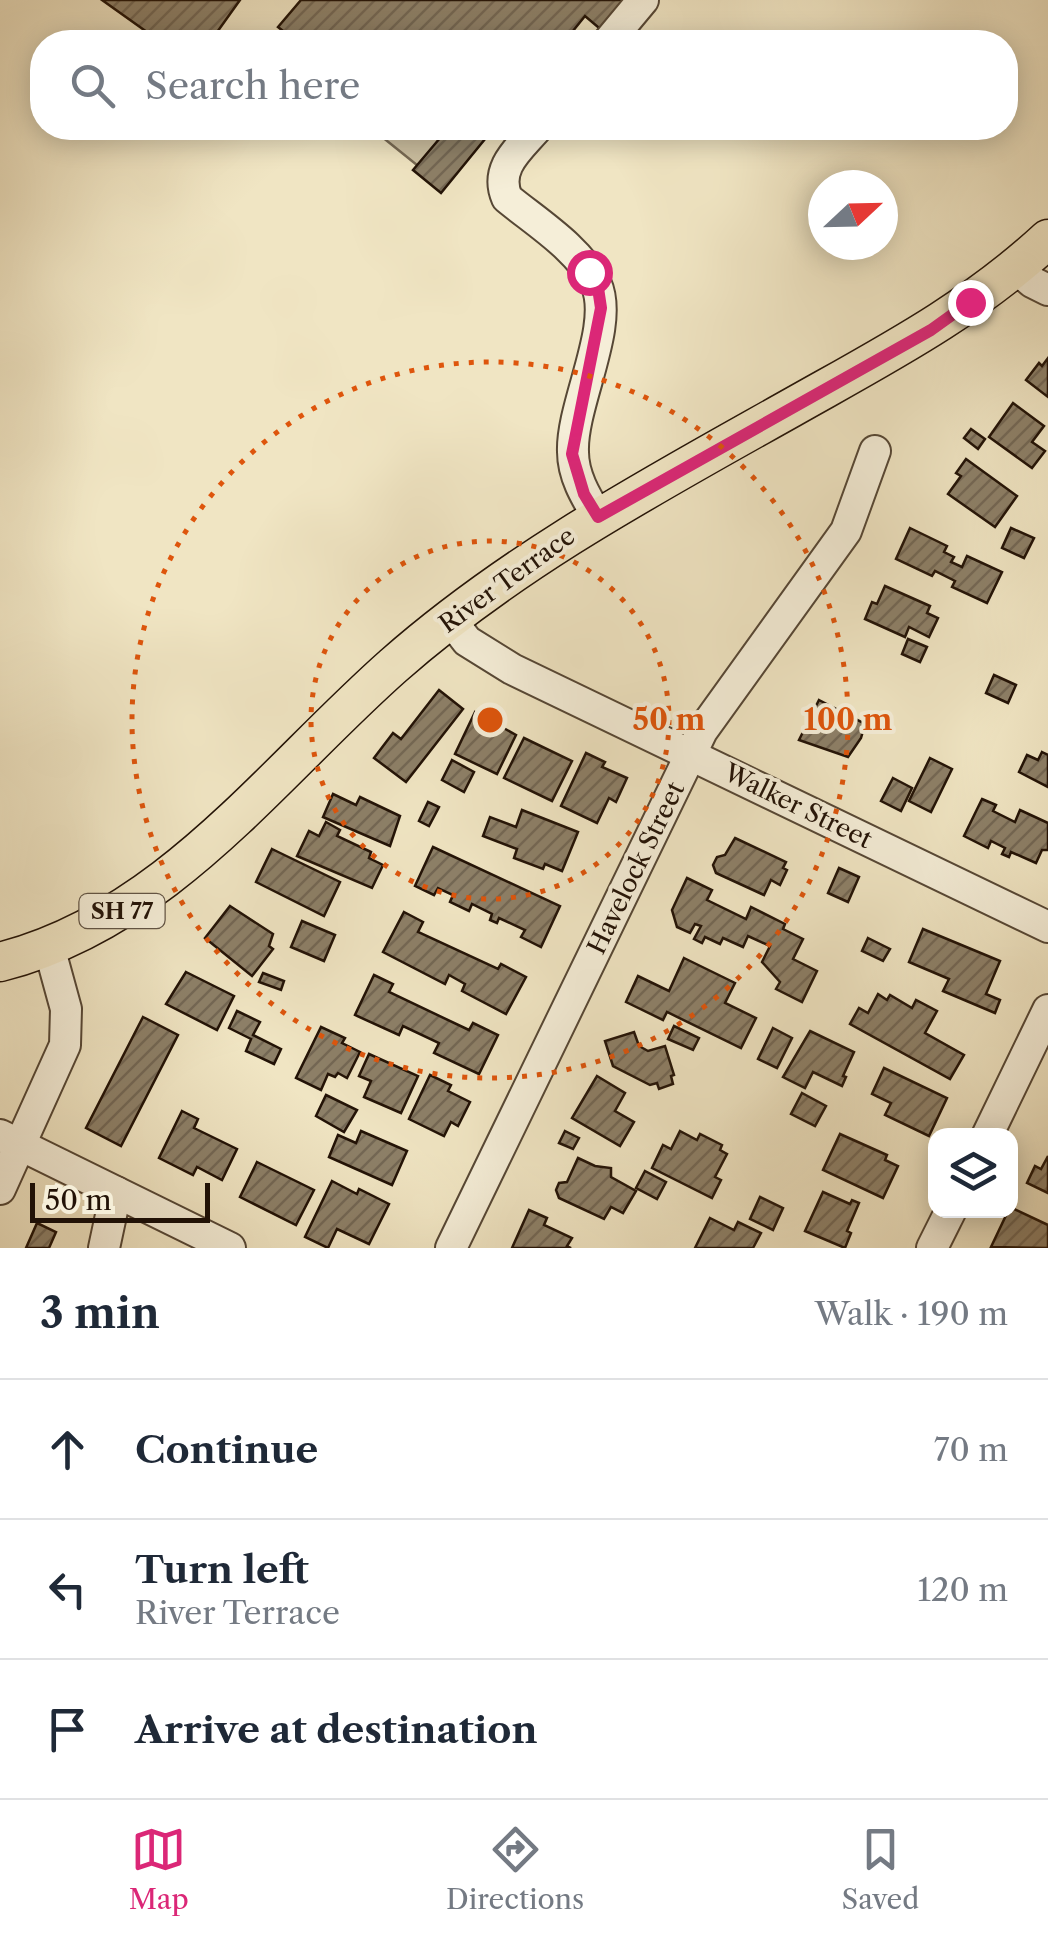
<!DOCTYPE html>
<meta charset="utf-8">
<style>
body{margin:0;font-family:"Libre Caslon Text",serif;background:#f2f2f3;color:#1f2937}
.controls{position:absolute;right:30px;bottom:30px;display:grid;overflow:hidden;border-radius:20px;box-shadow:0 5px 25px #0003}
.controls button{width:90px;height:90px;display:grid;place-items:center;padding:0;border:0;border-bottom:2px solid #e0e1e3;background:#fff;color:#1f2937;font:50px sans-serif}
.compass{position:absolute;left:808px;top:170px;width:90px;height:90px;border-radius:50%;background:#fff;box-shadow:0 5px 25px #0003;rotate:68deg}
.scale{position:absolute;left:30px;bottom:25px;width:180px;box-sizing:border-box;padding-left:10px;border:5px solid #221206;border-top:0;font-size:28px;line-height:35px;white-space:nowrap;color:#221206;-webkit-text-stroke:8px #f5eed8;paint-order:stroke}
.stop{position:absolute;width:30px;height:30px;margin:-22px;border:8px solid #db2777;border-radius:50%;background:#fff}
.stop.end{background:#db2777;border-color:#fff;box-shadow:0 2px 10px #0008}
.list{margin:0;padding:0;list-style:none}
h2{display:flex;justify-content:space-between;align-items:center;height:130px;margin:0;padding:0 40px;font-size:42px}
h2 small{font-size:32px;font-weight:400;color:#747a83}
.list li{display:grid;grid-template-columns:65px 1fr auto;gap:30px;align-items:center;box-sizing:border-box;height:140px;padding:0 40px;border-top:2px solid #e0e1e3}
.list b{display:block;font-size:38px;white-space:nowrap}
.list p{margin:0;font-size:32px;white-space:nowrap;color:#747a83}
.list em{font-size:32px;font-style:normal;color:#747a83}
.icon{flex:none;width:55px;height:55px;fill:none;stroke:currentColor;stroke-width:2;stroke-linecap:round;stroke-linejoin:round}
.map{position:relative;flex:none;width:1048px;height:1248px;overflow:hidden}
.search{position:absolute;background:#fff;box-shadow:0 5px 25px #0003;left:30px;right:30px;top:30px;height:110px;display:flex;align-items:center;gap:25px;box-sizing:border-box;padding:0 35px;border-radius:40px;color:#747a83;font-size:38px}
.sheet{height:550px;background:#fff}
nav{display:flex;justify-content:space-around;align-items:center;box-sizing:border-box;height:140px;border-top:2px solid #e0e1e3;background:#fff;font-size:28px;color:#747a83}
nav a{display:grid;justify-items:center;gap:5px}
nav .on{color:#db2777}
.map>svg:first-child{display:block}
.green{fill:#cdc1a3;stroke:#786a54;stroke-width:2.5}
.building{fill:url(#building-hatch);stroke:#221206;stroke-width:2.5}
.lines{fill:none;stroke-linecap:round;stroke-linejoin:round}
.minor-casing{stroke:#564735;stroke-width:34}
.major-casing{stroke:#221206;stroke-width:41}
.minor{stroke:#f5eed8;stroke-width:30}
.major{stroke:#f0e5c3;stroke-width:38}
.route{stroke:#db2777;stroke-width:12}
.ring{fill:none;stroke:#de550c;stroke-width:5;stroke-dasharray:5 10}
.labels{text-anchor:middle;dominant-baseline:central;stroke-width:8;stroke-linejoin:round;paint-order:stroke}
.shield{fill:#f5eed8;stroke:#615445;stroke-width:2.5}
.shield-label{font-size:22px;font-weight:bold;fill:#221206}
.street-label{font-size:25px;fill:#221206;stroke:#f5eed8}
.centre{fill:#de550c;stroke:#f5eed8;stroke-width:5}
.ring-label{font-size:30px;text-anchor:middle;font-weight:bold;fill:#de550c;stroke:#f5eed8;stroke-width:8;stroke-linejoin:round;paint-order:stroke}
</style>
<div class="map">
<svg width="1048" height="1248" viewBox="0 0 1048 1248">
<defs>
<pattern id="building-hatch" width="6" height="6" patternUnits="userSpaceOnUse" patternTransform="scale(2.5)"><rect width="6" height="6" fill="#8d8068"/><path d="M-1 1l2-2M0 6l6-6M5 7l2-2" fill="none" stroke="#736754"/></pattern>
</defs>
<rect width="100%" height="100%" fill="#f0e5c3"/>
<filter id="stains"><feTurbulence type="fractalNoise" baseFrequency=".002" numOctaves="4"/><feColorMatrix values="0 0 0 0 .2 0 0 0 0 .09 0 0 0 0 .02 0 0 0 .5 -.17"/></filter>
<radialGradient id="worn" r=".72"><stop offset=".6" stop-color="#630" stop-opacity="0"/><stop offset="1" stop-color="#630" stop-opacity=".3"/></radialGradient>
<path class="green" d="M371,128H491L443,186Z"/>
<g class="building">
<path d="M102,0H240L210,42H161Z"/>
<path d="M301,0H632L605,33L585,16L564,42H297L278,27Z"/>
<path d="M427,128H494L441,193L413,170L440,138Z"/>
<path d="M1048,358V397L1026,380L1039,363L1042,366Z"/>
<path d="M1013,403L1044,426L1032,442L1045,451L1032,468L989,437Z"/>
<path d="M971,429L985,439L978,449L964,438Z"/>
<path d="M966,459L1017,496L995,527L948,494L961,476L956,473Z"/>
<path d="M910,528L947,546L944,552L954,557L951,562L962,567L967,556L1002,572L987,603L952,587L955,581L935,571L932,576L896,559Z"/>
<path d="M1011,528L1034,538L1024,558L1002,548Z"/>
<path d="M885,586L930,606L927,613L938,618L929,637L909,627L905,637L865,619L872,602L877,604Z"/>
<path d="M908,639L927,647L920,662L902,654Z"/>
<path d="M994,675L1016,685L1008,703L986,693Z"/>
<path d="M439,690L463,709L406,782L374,758L393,733L401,739Z"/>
<path d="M819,700L865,724L861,738L848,757L799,740Z"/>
<path d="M475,712L516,735L497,774L455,754Z"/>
<path d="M524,738L572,761L552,801L504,778Z"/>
<path d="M1042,752L1048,755V787L1019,772L1027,755L1038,760Z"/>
<path d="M586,753L605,762L602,767L627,778L616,802L609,798L597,823L561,806Z"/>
<path d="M930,758L952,769L931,812L909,801Z"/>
<path d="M452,760L474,772L464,792L442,780Z"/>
<path d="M893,778L912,788L901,811L881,801Z"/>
<path d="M333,794L356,805L360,797L400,816L390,846L323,817Z"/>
<path d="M982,799L996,805L993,811L1015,822L1020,810L1048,823V850H1042L1036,863L1011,852L1009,857L1002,854L1005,848L991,841L988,848L964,836Z"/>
<path d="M428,802L439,807L429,826L419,821Z"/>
<path d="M522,810L578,832L562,871L545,864L543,869L514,858L517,849L483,836L490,817L516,827Z"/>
<path d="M326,822L340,830L337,836L371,852L369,858L383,865L372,888L297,856L309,831L319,836Z"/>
<path d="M735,838L786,862L783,868L787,870L780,885L771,880L764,895L716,873L713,865L717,857L725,855Z"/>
<path d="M433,847L560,906L541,947L521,937L525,930L499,918L497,923L490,920L492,914L472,904L469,911L450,902L453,895L438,888L434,895L415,886Z"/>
<path d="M272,849L340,882L324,916L256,882Z"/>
<path d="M839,868L859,877L848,902L828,893Z"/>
<path d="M687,878L712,890L707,900L746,919L751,907L785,924L783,929L803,939L793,959L817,971L802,1002L776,989L780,982L762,962L770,946L748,936L743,947L723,938L720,944L705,937L702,943L694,939L701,926L695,924L690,933L677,927L672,910Z"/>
<path d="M230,906L273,934L269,946L273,949L252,976L205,938Z"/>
<path d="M404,912L423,922L418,932L498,969L501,964L526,977L506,1014L462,991L465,984L449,975L445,984L383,952Z"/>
<path d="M302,921L335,935L324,961L291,947Z"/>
<path d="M923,929L1000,961L986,994L1000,1000L995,1013L943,991L949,979L909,962Z"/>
<path d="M868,938L890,949L883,961L862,951Z"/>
<path d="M684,958L735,983L725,1003L756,1018L741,1048L667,1012L663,1020L626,1002L638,976L669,991Z"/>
<path d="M186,972L234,996L217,1030L166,1004Z"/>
<path d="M263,973L284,981L281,990L259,982Z"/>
<path d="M374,975L393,984L389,992L469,1030L473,1023L498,1035L479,1074L434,1053L439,1043L403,1026L399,1035L355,1015Z"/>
<path d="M878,994L887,1000L890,995L912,1008L916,1000L937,1011L925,1033L964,1055L950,1079L850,1024L859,1008L868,1013Z"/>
<path d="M237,1011L260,1022L253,1035L281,1049L274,1064L246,1051L251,1039L229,1028Z"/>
<path d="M143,1017L178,1035L121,1146L86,1128Z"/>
<path d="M674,1026L699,1038L693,1050L668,1039Z"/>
<path d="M321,1027L345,1038L342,1043L360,1052L347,1078L338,1073L335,1077L328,1074L321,1090L296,1078Z"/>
<path d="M773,1028L792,1038L777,1068L758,1059Z"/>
<path d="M810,1031L854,1052L843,1076L846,1077L842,1086L813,1072L805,1088L783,1077Z"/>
<path d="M634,1032L639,1046L648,1051L665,1046L674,1075L671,1076L673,1084L659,1089L657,1083L650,1085L613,1066L605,1041Z"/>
<path d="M369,1054L418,1076L401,1113L364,1097L371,1081L359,1076Z"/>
<path d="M884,1068L947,1098L929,1136L885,1115L891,1103L872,1094Z"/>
<path d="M430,1075L451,1085L448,1091L470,1102L458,1126L451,1122L444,1136L409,1119Z"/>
<path d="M597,1076L625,1093L615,1111L634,1122L620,1146L572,1118Z"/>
<path d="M802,1093L826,1106L815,1126L791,1114Z"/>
<path d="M326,1095L357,1110L344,1132L316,1116Z"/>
<path d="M182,1111L198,1119L194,1128L237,1149L222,1180L197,1167L193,1175L159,1158Z"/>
<path d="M361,1131L407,1151L392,1185L329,1157L338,1135L356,1143Z"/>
<path d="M565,1131L579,1138L573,1149L559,1143Z"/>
<path d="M680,1131L697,1140L700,1134L722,1145L720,1150L727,1154L715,1177L721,1180L712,1198L652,1168L663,1145L671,1149Z"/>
<path d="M840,1134L887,1155L885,1160L898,1166L883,1198L823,1170Z"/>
<path d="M1048,1156V1193L1027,1183L1035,1166L1041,1169Z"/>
<path d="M578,1158L595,1166L611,1168V1177L636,1191L623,1213L611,1207L604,1219L559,1198L556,1190L559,1183L567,1182Z"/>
<path d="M257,1162L314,1190L296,1225L240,1197Z"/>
<path d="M645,1171L666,1182L657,1199L636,1188Z"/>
<path d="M332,1181L357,1194L359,1189L389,1204L369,1244L337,1229L328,1248L305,1237Z"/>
<path d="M823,1192L850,1204L852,1200L859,1203L847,1231L851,1233L845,1248L805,1231Z"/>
<path d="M760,1197L783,1208L773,1230L750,1219Z"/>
<path d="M1010,1207L1048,1225V1248L991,1247Z"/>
<path d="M529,1210L547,1218L544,1225L572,1238L567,1246L571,1248H512Z"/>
<path d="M710,1218L734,1230L738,1222L761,1233L753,1248H695Z"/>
<path d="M37,1223L56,1232L49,1248H26Z"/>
</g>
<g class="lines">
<defs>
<g id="minor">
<path d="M608,42L643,0"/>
<path d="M537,128C519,149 494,168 507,198C536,222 580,249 596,284C615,326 571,405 573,452C573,476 586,497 598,517"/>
<path d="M1016,268L1032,282L1048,290"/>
<path d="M450,619L467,641L512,669L1048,927"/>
<path d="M0,1135L230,1248"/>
<path d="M987,1136L1048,1010"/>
<path d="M0,1189L65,1045L66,1009L49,947"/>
<path d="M104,1248L116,1192"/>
<path d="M451,1248L702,731L846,531L875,451"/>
<path d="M932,1248L951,1210"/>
</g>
<path id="major" d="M0,962C166,920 270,775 393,666C512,561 652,486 791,408C883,356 969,312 1048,239"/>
</defs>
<use href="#minor" class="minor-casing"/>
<use href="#major" class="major-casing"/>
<use href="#minor" class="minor"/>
<use href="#major" class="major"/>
</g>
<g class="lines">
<path class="route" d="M589,272L598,288L601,308L572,454L584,494L598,517L931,330L970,302"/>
</g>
<g class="ring">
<circle cx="490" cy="720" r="179"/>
<circle cx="490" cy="720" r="358"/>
</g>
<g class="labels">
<rect class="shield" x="79.5" y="894" width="85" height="34" rx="8"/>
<g class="shield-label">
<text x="122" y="911">SH 77</text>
</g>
<g class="street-label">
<text transform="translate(507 580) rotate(-36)">River Terrace</text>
<text transform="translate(798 806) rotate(26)">Walker Street</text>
<text transform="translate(636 868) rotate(-64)">Havelock Street</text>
</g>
</g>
<circle cx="490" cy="720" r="15" class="centre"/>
<g class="ring-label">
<text x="669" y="730">50 m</text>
<text x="848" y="730">100 m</text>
</g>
<rect width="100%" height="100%" filter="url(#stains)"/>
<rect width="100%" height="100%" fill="url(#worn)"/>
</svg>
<div class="controls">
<button><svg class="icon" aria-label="layers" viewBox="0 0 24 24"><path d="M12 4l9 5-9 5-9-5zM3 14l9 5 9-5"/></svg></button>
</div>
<svg class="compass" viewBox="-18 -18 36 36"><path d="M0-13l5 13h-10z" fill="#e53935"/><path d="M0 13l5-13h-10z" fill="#747a83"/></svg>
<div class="scale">50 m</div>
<div class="stop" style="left:589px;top:272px"></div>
<div class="stop end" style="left:970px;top:302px"></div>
<div class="search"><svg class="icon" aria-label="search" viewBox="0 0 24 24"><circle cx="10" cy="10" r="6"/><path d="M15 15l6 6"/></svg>Search here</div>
</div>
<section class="sheet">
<h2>3 min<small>Walk · 190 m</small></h2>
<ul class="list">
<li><svg class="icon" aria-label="ahead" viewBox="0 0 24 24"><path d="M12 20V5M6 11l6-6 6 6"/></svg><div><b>Continue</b></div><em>70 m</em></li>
<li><svg class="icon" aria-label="left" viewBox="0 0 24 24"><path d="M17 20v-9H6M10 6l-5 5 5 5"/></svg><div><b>Turn left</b><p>River Terrace</p></div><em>120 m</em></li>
<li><svg class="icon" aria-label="arrive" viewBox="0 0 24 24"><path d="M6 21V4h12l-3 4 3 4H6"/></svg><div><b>Arrive at destination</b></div></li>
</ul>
</section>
<nav>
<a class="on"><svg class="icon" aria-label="map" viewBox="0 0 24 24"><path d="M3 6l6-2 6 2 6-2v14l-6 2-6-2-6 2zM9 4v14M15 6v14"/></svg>Map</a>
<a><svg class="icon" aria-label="directions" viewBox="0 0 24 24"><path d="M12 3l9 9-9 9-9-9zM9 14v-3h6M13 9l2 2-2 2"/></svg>Directions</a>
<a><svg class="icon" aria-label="saved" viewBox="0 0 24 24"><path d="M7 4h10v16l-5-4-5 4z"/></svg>Saved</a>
</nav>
